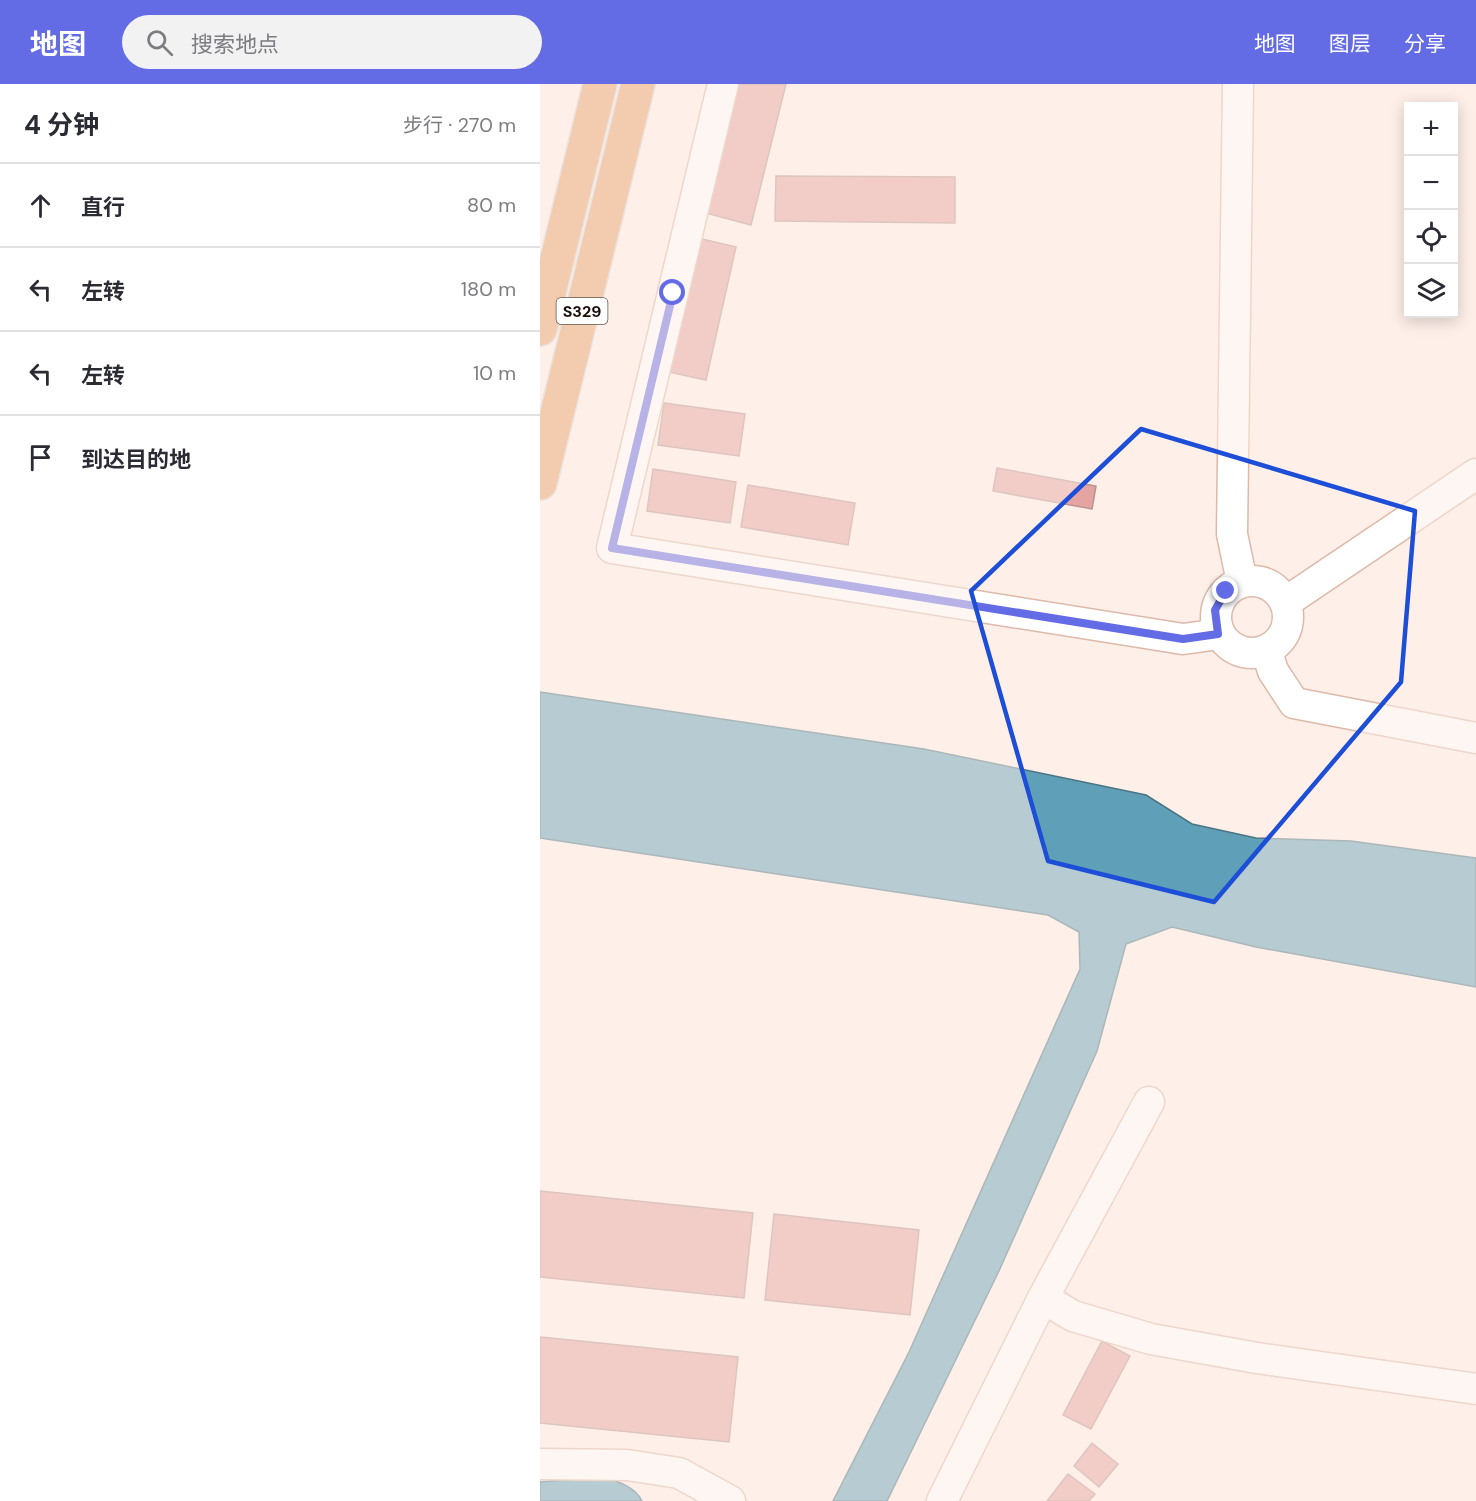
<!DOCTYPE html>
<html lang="zh">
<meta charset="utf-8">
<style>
body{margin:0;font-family:"DM Sans","Noto Sans SC",sans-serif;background:#f2f2f3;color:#2b2b33}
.controls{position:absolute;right:18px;top:18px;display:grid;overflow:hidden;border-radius:0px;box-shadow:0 3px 15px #0003}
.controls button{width:54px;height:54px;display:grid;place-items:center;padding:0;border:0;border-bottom:2px solid #e1e1e2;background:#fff;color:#2b2b33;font:30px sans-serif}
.stop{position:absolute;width:18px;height:18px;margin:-14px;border:4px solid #636ce5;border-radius:50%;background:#fff}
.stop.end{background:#636ce5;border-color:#fff;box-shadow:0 2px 6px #0008}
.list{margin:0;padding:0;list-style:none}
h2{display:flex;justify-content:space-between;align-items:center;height:78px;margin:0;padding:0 24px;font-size:26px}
h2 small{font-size:20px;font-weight:400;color:#7c7c81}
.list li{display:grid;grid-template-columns:39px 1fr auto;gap:18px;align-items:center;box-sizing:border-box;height:84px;padding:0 24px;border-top:2px solid #e1e1e2}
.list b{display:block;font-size:22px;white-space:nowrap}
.list em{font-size:20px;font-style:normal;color:#7c7c81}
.icon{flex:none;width:33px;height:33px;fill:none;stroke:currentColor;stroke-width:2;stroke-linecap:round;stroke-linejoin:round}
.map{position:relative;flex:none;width:936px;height:1417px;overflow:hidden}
header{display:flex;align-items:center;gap:36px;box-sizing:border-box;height:84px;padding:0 30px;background:#636ce5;color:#fff}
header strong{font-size:28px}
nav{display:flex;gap:33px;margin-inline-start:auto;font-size:21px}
.search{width:420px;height:54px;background:#f2f2f3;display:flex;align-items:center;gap:15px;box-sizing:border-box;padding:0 21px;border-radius:33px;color:#7c7c81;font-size:22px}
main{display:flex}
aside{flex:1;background:#fff}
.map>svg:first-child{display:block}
.water{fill:#5fa0b8;stroke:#4a7483;stroke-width:1.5}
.building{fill:#e4a5a2;stroke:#b9928f;stroke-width:1.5}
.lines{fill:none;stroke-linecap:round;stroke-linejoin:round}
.minor-casing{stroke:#ddb9a8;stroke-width:33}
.major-casing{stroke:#d6d3d3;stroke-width:36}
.minor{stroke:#fff;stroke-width:30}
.major{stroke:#e6a16b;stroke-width:33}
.route{stroke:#636ce5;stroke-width:8}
.marked{fill:none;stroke:#1d4ed8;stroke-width:4.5;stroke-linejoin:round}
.labels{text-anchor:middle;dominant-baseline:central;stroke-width:4.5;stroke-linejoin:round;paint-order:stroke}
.shield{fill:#fff;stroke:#5e5652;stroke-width:1.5}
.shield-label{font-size:16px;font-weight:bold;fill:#190d08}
</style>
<header>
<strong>地图</strong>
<div class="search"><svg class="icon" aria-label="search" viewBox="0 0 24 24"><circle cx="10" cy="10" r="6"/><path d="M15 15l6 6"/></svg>搜索地点</div>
<nav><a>地图</a><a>图层</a><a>分享</a></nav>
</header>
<main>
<aside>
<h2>4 分钟<small>步行 · 270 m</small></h2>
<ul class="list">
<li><svg class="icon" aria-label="ahead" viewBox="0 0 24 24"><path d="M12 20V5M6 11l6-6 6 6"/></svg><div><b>直行</b></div><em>80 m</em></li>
<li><svg class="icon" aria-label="left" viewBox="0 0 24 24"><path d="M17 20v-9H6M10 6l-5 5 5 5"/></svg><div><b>左转</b></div><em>180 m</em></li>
<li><svg class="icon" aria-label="left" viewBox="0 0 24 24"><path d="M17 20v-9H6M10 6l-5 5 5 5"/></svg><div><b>左转</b></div><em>10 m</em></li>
<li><svg class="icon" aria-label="arrive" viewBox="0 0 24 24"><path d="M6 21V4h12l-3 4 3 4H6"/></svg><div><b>到达目的地</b></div></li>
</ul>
</aside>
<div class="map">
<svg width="936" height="1417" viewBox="0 0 936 1417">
<rect width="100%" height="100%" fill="#feefe8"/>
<g class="water">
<path d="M0,608L384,665L606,711L652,740L716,754L811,757L936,774V903L716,863L632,843L586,860L557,967L459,1187L347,1417H293L369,1268L540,885L539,848L508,831L0,754Z"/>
<path d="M58,1393C74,1395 95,1402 102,1417H0V1398Z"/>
</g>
<g class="building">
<path d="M198,0H246L211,141L166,129Z"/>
<path d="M236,92L415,93V139L235,137Z"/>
<path d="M158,154L196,163L166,296L129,288Z"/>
<path d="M124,319L205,330L199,372L118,361Z"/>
<path d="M457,384L556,402L552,425L453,407Z"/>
<path d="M113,385L196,398L190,439L107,427Z"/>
<path d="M208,401L315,419L308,461L201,443Z"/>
<path d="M0,1107L213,1129L204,1214L0,1193Z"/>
<path d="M234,1130L379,1146L370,1231L225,1216Z"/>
<path d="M0,1253L198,1273L189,1358L0,1339Z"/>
<path d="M562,1257L590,1272L551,1345L523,1331Z"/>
<path d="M552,1359L578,1380L559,1403L534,1382Z"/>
<path d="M528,1390L555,1410L549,1417H507Z"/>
</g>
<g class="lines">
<defs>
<g id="minor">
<path d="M183,0L72,464L643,555L679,550"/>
<path d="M698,0L692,450L702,498"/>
<circle cx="712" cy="533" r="36"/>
<path d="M746,518L936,390"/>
<path d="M727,568L733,587L754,619L936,654"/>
<path d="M503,1214L533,1232L611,1255L717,1274L936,1305"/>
<path d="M0,1380L87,1381L139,1389L190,1417"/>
<path d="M402,1417L503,1214L609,1018"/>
</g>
<g id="major">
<path d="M0,245L60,0"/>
<path d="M0,399L98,0"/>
</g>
</defs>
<use href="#minor" class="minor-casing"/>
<use href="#major" class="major-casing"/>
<use href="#minor" class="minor"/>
<use href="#major" class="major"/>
</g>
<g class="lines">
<path class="route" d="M133,209L72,464L643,555L678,550L675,526L686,507"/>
</g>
<path d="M0 0H936V1417H0ZM601,345L875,427L861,598L674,818L508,777L431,507Z" fill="#feefe8" fill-opacity=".55" fill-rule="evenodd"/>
<path class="marked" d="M601,345L875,427L861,598L674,818L508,777L431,507Z"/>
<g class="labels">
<rect class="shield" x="16.5" y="214" width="51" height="26" rx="4.5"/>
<g class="shield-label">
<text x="42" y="227">S329</text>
</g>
</g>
</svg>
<div class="controls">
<button>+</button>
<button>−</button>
<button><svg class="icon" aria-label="locate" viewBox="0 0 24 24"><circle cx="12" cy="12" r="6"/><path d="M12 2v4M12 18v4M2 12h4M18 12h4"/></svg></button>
<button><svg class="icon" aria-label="layers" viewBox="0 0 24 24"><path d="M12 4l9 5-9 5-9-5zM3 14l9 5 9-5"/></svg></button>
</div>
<div class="stop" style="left:133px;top:209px"></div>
<div class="stop end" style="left:686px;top:507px"></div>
</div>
</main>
